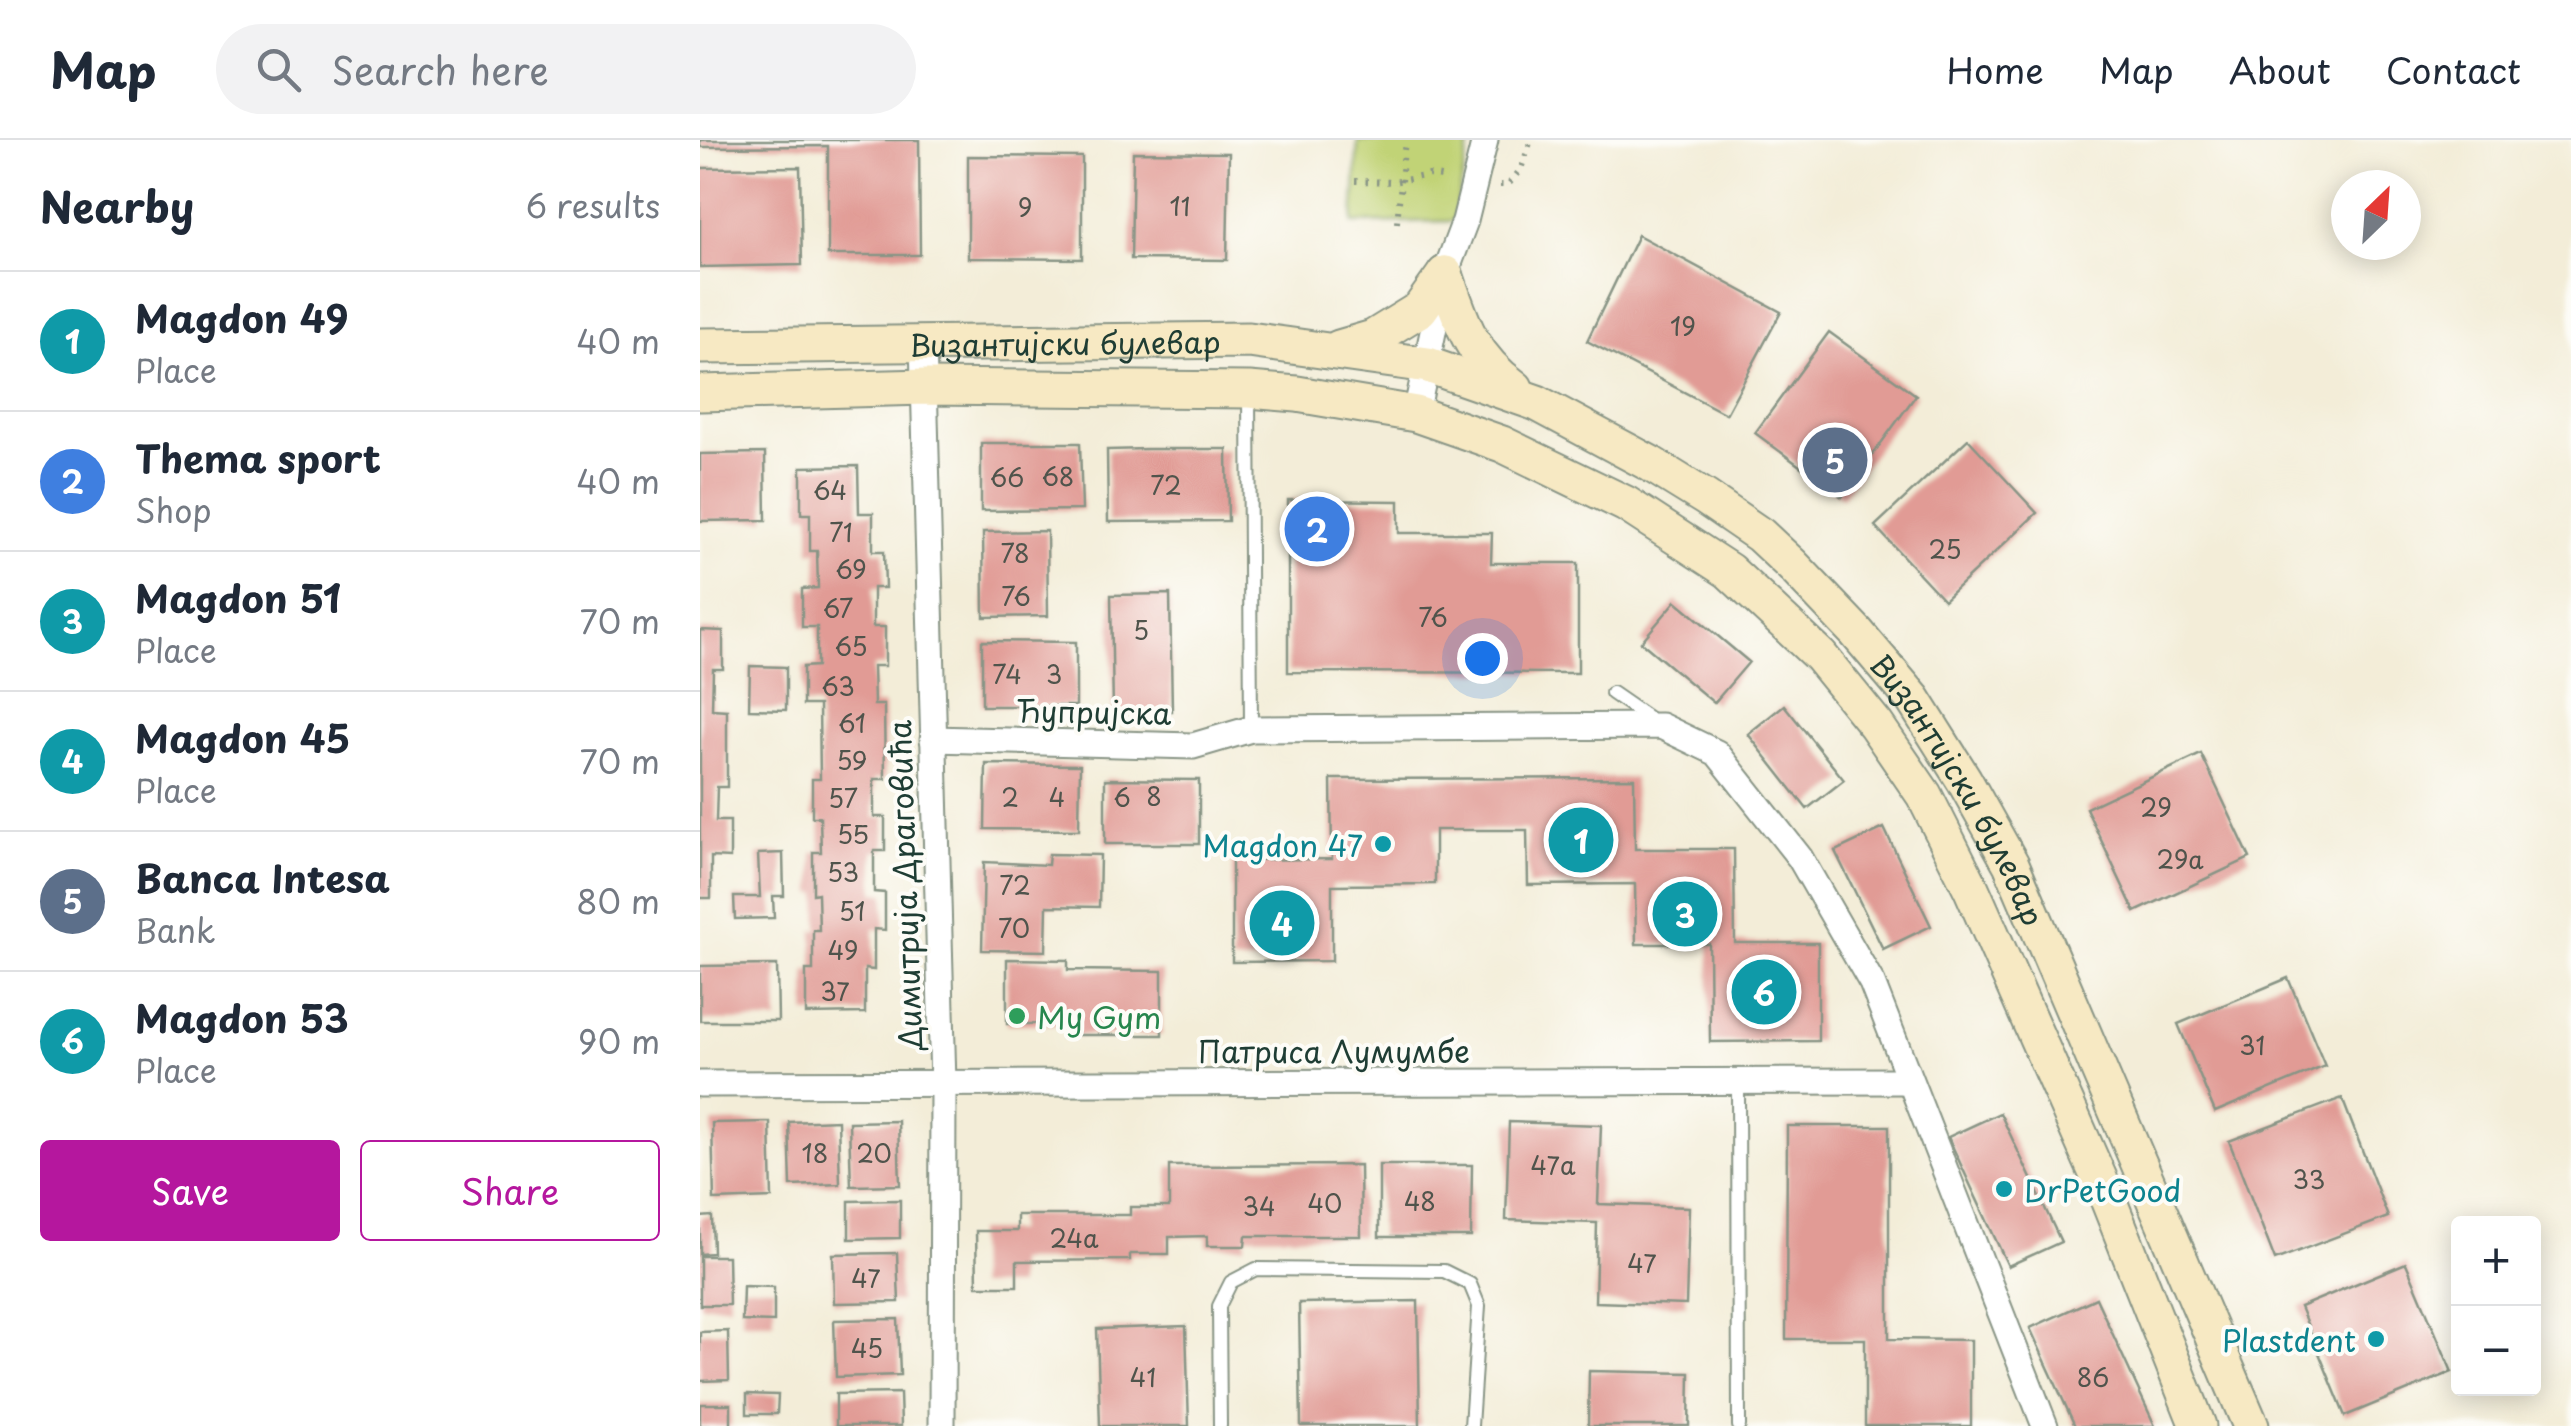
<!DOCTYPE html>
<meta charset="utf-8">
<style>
body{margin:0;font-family:"Playpen Sans",sans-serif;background:#f2f2f3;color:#1f2937}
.controls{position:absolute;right:30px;bottom:30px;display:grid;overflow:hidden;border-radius:10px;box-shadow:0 5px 25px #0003}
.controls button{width:90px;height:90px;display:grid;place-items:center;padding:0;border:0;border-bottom:2px solid #e0e1e3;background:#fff;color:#1f2937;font:50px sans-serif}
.compass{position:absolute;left:1631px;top:30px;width:90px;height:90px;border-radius:50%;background:#fff;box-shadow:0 5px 25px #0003;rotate:25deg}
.you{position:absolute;left:782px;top:518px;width:35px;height:35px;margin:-25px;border:8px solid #fff;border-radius:50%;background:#1a73e8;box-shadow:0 0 0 15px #1a73e833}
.badge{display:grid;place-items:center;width:65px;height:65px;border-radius:50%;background:#b5179e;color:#fff;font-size:32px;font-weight:700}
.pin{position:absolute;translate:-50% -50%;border:5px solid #fff;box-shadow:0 2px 10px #0006}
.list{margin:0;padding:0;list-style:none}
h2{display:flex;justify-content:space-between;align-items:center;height:130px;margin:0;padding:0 40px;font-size:42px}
h2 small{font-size:32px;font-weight:400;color:#747a83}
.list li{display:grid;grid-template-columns:65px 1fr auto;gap:30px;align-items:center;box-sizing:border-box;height:140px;padding:0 40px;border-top:2px solid #e0e1e3}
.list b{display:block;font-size:38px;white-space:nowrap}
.list p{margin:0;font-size:32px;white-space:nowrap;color:#747a83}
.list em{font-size:32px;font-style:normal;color:#747a83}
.actions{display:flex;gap:20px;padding:30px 40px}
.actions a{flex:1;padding:22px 0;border:2px solid #b5179e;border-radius:10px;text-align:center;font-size:35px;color:#b5179e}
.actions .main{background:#b5179e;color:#fff}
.icon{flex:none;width:55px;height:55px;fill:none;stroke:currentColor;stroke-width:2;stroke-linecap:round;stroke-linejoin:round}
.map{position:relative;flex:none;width:1871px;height:1286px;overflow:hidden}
header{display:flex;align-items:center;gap:60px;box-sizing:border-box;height:140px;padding:0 50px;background:#fff;border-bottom:2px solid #e0e1e3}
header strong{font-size:48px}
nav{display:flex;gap:55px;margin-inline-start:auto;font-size:35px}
.search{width:700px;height:90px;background:#f2f2f3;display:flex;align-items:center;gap:25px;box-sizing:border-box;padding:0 35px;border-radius:55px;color:#747a83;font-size:38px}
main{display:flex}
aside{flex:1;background:#fff}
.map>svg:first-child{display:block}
.green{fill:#c1d376;stroke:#708855;stroke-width:2.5}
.building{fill:#e19b95}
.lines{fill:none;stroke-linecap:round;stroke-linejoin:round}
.lane-casing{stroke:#899586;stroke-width:16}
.street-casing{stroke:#899586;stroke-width:29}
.secondary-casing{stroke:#899586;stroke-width:39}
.path{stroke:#899586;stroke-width:6;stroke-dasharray:2.5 8;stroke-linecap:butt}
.lane{stroke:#fff;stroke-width:12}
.street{stroke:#fff;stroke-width:25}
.secondary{stroke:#f7e9c3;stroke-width:35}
.culture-dot{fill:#0f9aa8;stroke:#fdfcf7;stroke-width:4}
.leisure-dot{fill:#2e9e5b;stroke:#fdfcf7;stroke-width:4}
.labels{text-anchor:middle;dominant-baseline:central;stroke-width:8;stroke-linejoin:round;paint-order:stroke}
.number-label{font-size:25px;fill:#50544c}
.street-label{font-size:30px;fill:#1f3d34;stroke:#fdfcf7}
.culture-label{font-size:30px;fill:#0d838f;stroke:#fdfcf7;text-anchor:end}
.leisure-label{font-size:30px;fill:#27864d;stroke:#fdfcf7;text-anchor:start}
</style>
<header>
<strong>Map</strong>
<div class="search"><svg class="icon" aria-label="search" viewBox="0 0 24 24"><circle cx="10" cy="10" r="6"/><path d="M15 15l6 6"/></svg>Search here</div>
<nav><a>Home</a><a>Map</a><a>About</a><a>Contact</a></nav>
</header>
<main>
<aside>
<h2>Nearby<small>6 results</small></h2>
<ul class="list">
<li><span class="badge" style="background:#0f9aa8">1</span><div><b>Magdon 49</b><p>Place</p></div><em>40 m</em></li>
<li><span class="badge" style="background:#3f7fe0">2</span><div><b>Thema sport</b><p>Shop</p></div><em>40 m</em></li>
<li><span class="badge" style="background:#0f9aa8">3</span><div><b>Magdon 51</b><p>Place</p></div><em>70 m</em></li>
<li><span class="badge" style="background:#0f9aa8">4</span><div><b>Magdon 45</b><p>Place</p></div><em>70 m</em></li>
<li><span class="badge" style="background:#5c6f8a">5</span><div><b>Banca Intesa</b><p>Bank</p></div><em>80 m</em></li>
<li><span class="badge" style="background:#0f9aa8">6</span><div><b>Magdon 53</b><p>Place</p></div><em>90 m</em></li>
</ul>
<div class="actions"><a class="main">Save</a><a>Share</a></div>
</aside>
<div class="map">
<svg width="1871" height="1286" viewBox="0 0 1871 1286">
<rect width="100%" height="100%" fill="#fdfcf7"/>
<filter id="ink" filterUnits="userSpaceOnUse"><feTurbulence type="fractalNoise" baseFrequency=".01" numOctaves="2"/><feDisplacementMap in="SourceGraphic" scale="20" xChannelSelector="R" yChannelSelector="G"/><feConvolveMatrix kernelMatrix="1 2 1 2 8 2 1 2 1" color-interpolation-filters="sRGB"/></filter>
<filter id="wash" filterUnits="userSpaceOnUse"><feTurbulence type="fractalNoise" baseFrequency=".0048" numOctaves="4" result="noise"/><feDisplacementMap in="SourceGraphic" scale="40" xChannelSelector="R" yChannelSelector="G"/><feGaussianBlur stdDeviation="2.25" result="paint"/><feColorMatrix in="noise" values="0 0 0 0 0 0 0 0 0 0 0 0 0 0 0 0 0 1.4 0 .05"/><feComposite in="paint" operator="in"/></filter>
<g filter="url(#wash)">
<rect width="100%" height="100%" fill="#f3edd8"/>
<path class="green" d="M658,0H770L754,81L653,83Z"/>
<g id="blocks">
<g class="building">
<path d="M0,0H219L220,115H128V6L0,7Z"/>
<path d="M433,12L529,13L527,120L431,119Z"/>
<path d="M268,16L382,17V119L268,118Z"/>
<path d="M100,27L102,125L0,127V28Z"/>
<path d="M938,95L1081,172L1026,274L887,201Z"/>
<path d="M1129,192L1216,255L1142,357L1055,293Z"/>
<path d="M1268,299L1337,373L1244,460L1175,386Z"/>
<path d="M281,303H380L382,370L281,371Z"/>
<path d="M447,309H527L528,381L408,382L407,310Z"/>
<path d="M65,313L66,380L0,381V314Z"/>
<path d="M158,326L159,373H173V411H184L185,448H173V487H185V526H173L174,565H184L185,639H174V677H185V711H174V752L185,753V790L174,789V830L165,829V873L106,874V830H113V790H119L118,753L113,754V712H121L120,677H112V639H120L119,565H103V527L117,526V487H102V449L118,448L117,411H110V374H101V327Z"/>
<path d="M588,360L699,361V393H792L791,423H878V533L588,532Z"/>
<path d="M347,391L348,476L284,477L283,392Z"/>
<path d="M470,454L472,571L413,572L411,455Z"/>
<path d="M976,461L1049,522L1014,563L941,502Z"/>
<path d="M0,490L23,491V529H13L12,569L27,570V647H17L16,681H30V718L11,717V758H0Z"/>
<path d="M282,501L376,502V566H282Z"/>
<path d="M50,526L86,527V570L49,569Z"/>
<path d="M1084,565L1144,640L1107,669L1048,594Z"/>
<path d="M1501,614L1550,718L1435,772L1386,668Z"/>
<path d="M286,624L380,625L379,690L285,689Z"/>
<path d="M934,638L935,709H1034L1035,803H1118V901L1010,902L1009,804H936L935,744L828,745L827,690H735V744L632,745V821L532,822V720L632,719L631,639Z"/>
<path d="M405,639L499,640V704H405Z"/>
<path d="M1184,688L1231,786L1183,809L1135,711Z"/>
<path d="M83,713L84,756H73L74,778L35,779L34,757H60L58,714Z"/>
<path d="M349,714L400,715L399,767L347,766L346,811L282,810L284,722L348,725Z"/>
<path d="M307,819L368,820V830L462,831V895H368L367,884H307Z"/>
<path d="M77,825L78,881H0V826Z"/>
<path d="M1588,838L1625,926L1515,972L1478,884Z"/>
<path d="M1642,958L1688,1077L1575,1120L1529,1001Z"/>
<path d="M1300,973L1361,1102L1308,1126L1248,997Z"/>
<path d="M138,980L140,1044L91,1046L89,982Z"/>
<path d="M198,981L200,1045L151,1046L149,982Z"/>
<path d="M70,982L72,1058L14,1060L12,983Z"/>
<path d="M809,982L901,985L898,1064L989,1067L986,1165L895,1162L897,1083L806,1080Z"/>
<path d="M1087,986H1189V1199L1271,1200V1286H1165V1199H1086Z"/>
<path d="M660,1025L661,1096H546L545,1106H507V1096L469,1097V1114H430V1120L317,1121V1146H277L276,1091H317V1075H430V1067H469V1026Z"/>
<path d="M679,1025H772L771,1097H679Z"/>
<path d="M200,1060V1098L149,1099V1061Z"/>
<path d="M12,1076L13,1113L0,1114V1077Z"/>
<path d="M197,1113L199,1162L134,1163L133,1114Z"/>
<path d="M0,1116H28L29,1165H0Z"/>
<path d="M1706,1123L1752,1232L1645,1276L1600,1167Z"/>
<path d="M43,1146L74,1147V1182L42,1181Z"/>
<path d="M1396,1158L1455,1286H1375L1330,1188Z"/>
<path d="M718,1161L720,1286H601L599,1163Z"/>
<path d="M198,1179L200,1235L136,1237L134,1180Z"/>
<path d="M486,1186L489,1286H400L397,1189Z"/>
<path d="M28,1191L29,1240L0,1241V1192Z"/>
<path d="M889,1231L990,1233L989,1286H888Z"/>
<path d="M200,1253L201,1286H136V1254Z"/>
<path d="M47,1254L78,1255L77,1274H47Z"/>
<rect x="0" y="1264" width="31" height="22"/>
</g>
</g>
</g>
<g filter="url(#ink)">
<use href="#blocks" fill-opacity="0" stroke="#899586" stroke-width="2.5"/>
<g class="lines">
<defs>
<g id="lane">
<path d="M549,252L551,589"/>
<path d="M912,553L954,582"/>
<path d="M1038,941L1039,1286"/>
<path d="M520,1286L519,1166L531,1142L556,1129L744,1131L770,1144L779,1166L771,1286"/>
</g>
<g id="street">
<path d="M223,202L243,944L242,1286"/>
<path d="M716,274L745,134L765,81L785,0"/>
<path d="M233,599L493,606L551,589L961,586L1017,613L1100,718L1172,843L1345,1286"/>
<path d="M0,944L1208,941"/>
</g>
<g id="secondary">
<path d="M745,134C762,184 771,216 815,248"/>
<path id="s1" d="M0,206L549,200L728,225L837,263L951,324L1006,358L1060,395L1092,425L1156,492L1213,559L1264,640L1311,724L1551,1286"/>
<path d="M639,208L673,198L720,169L745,134"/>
<path d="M0,253L226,247L549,250L597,254L716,274L802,304L926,364L1029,431L1120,516L1176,585L1224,655L1271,748L1406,1054L1498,1286"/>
</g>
</defs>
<use href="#lane" class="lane-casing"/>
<use href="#street" class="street-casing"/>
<use href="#secondary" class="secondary-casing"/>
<g class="path">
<path d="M655,41L694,42L729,35L748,38"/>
<path d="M800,45H808L821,29L831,0"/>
<path d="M697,83L705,0"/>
</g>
<use href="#lane" class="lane"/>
<use href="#street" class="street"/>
<use href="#secondary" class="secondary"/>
</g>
</g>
<g class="culture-dot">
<circle cx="683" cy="704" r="10"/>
<circle cx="1304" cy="1049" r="10"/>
<circle cx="1676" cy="1199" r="10"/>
</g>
<circle class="leisure-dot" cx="317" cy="876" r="10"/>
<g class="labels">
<g class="number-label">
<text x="480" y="66">11</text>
<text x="325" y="67">9</text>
<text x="983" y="186">19</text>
<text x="358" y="336">68</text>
<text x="307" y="337">66</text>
<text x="466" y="345">72</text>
<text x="130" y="350">64</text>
<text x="141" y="392">71</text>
<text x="1245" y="409">25</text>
<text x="315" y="413">78</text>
<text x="151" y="429">69</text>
<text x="316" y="456">76</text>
<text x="138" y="468">67</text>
<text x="733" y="477">76</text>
<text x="441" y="490">5</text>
<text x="151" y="506">65</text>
<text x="307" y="534">74</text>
<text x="354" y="534">3</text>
<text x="138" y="546">63</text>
<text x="152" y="583">61</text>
<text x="152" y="620">59</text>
<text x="454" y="656">8</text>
<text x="310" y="657">2</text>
<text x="357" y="657">4</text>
<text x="422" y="657">6</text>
<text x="143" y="658">57</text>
<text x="1456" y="667">29</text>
<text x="153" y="694">55</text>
<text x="1480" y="719">29a</text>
<text x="143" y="732">53</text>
<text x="315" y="745">72</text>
<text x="152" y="771">51</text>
<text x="314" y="788">70</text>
<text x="143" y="810">49</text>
<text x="135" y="851">37</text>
<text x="1552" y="905">31</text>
<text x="115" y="1013">18</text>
<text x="174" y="1013">20</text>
<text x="853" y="1025">47a</text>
<text x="1609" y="1039">33</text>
<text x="720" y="1061">48</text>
<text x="625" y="1063">40</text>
<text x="559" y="1066">34</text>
<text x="374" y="1098">24a</text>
<text x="942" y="1123">47</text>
<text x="166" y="1138">47</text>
<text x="167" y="1208">45</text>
<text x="443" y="1237">41</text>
<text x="1393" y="1237">86</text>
</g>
<g class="street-label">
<text stroke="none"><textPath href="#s1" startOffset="365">Византијски булевар</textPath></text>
<text transform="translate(394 571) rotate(1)">Ћупријска</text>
<text stroke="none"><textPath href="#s1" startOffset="1430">Византијски булевар</textPath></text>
<text transform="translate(204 745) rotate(-92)">Димитрија Драговића</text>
<text x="634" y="910">Патриса Лумумбе</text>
</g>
<g class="culture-label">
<text x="663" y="704">Magdon 47</text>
<text x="1324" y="1049" text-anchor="start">DrPetGood</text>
<text x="1656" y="1199">Plastdent</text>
</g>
<g class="leisure-label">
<text x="337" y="876">My Gym</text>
</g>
</g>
</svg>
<div class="controls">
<button>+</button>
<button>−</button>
</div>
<svg class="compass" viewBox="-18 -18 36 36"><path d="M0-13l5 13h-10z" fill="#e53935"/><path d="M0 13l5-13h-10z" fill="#747a83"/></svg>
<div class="you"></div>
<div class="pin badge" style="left:881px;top:700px;background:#0f9aa8">1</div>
<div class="pin badge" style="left:617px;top:389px;background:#3f7fe0">2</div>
<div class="pin badge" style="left:985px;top:774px;background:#0f9aa8">3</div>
<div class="pin badge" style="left:582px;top:783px;background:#0f9aa8">4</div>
<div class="pin badge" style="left:1135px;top:320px;background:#5c6f8a">5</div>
<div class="pin badge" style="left:1064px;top:852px;background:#0f9aa8">6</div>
</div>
</main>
